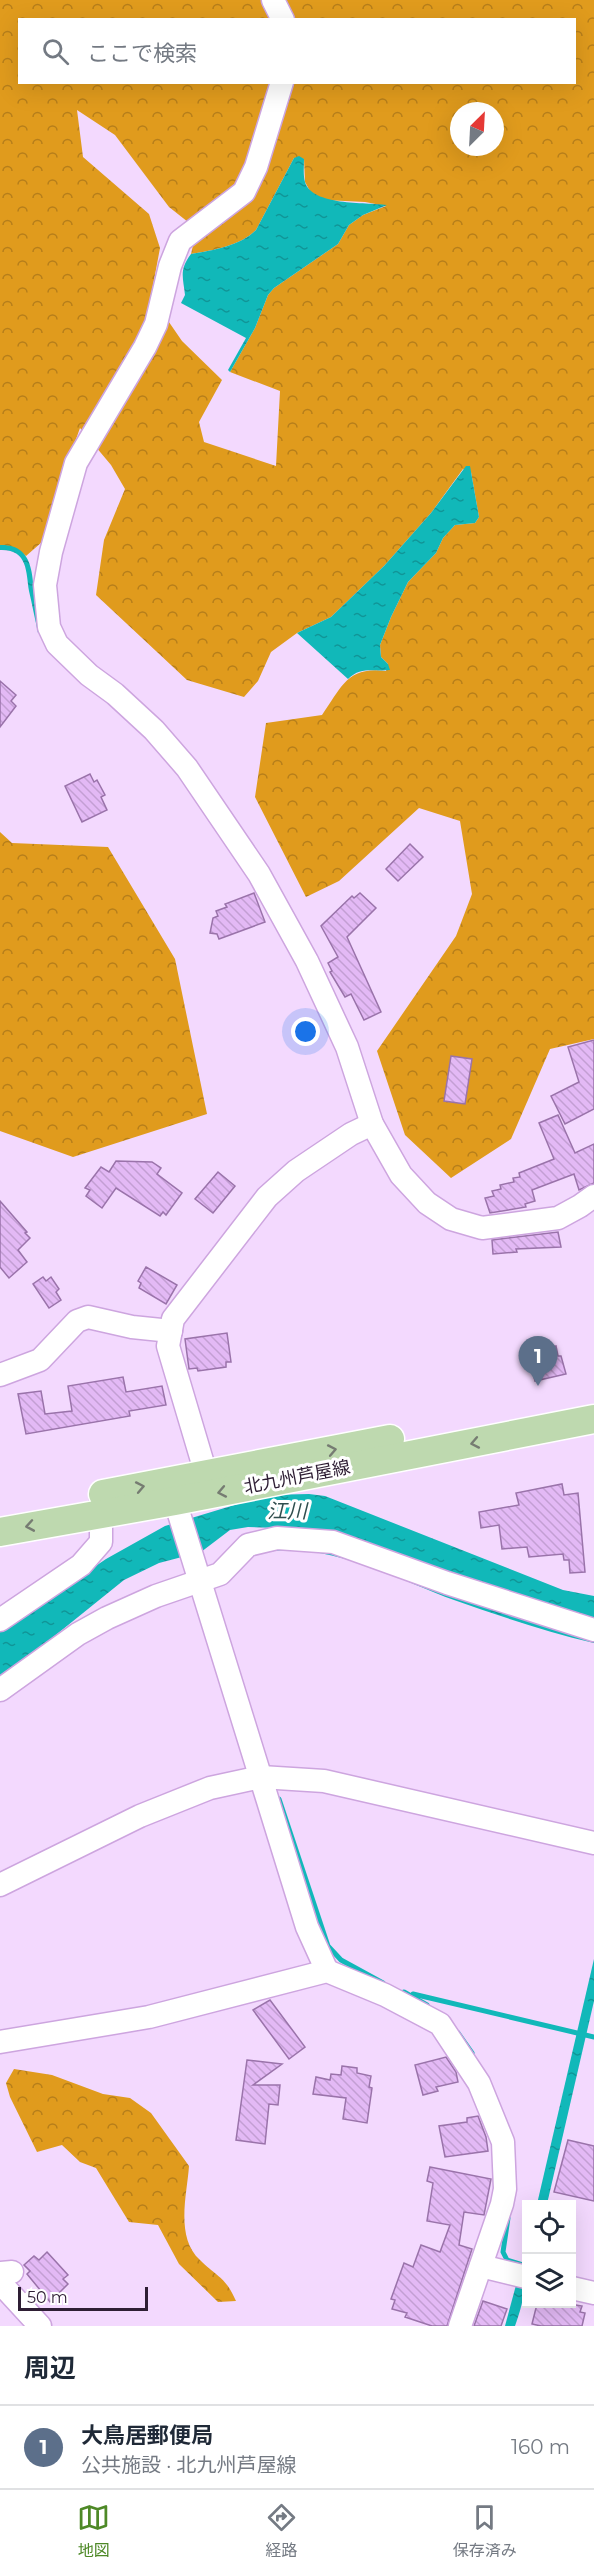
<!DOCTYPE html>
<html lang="ja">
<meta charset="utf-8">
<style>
body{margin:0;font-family:Montserrat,"Noto Sans JP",sans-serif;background:#f2f2f3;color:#1f2937}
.controls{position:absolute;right:18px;bottom:18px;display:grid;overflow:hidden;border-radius:0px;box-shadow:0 6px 24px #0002}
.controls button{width:54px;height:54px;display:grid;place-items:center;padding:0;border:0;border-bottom:2px solid #e0e1e3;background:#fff;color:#1f2937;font:30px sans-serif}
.compass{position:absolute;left:450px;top:102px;width:54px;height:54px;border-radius:50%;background:#fff;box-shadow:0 6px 24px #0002;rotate:24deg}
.scale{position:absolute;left:18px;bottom:15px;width:130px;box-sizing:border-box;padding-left:6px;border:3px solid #2e1e34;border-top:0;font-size:16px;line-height:21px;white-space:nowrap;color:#2e1e34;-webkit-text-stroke:4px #fff;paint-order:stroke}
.you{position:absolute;left:306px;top:1032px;width:21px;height:21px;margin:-15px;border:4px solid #fff;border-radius:50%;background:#1a73e8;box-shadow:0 0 0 9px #1a73e833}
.badge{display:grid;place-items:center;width:39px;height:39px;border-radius:50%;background:#4e8927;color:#fff;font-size:20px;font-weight:700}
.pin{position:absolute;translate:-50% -50px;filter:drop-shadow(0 2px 3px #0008)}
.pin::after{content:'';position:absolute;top:32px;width:21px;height:18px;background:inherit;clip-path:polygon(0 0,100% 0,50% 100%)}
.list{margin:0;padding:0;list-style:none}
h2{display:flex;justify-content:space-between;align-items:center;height:78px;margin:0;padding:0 24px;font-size:26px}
h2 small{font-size:20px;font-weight:400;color:#747a83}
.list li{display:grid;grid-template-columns:39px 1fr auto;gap:18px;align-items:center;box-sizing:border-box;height:84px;padding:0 24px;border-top:2px solid #e0e1e3}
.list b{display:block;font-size:22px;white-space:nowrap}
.list p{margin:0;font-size:20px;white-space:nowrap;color:#747a83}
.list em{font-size:20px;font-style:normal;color:#747a83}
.icon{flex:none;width:33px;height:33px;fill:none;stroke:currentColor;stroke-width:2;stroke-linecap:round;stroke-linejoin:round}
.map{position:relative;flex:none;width:594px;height:2326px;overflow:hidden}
.search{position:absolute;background:#fff;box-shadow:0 6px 24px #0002;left:18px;right:18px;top:18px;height:66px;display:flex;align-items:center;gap:15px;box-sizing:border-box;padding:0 21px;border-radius:0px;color:#747a83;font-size:22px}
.sheet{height:162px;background:#fff}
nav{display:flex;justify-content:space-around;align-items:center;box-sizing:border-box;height:84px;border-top:2px solid #e0e1e3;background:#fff;font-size:16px;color:#747a83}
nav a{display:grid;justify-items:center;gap:3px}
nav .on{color:#4e8927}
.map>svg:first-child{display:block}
.forest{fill:url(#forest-crowns);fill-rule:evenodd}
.water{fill:url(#water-ripples)}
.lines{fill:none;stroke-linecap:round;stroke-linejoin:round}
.stream{stroke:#11b8b9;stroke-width:5}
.building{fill:url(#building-back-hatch);stroke:#9a73aa;stroke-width:1.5}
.minor-casing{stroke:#cda5df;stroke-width:25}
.major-casing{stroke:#fff;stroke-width:31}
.minor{stroke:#fff;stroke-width:22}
.major{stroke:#bed9af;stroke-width:28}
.oneway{stroke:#767c72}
.labels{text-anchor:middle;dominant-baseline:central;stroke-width:6;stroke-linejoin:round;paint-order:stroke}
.street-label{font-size:18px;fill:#2e1e34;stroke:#fff}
.water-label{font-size:20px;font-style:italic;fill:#304e4e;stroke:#fff}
</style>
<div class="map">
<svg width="594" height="2326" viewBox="0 0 594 2326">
<defs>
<pattern id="forest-crowns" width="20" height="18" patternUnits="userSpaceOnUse" patternTransform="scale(1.5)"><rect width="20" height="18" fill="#e09b1d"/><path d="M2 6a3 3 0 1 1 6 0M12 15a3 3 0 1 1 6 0" fill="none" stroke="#b67e1a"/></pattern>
<pattern id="water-ripples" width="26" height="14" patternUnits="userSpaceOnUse" patternTransform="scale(1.5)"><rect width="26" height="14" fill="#11b8b9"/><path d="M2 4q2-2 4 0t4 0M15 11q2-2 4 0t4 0" fill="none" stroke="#109597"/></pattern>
<pattern id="building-back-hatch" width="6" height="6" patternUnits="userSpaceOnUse" patternTransform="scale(1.5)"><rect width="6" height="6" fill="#e3b9f5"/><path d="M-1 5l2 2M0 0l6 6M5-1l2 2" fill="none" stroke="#c39fd3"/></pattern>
</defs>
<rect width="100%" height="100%" fill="#f3d9fe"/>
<g class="forest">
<path d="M0,0H594V1039L550,1049L511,1139L451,1178L405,1135L377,1051L456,936L472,894L460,821L419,808L339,881L306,897L255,797L266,723L322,715C342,687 347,666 386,671L388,664L381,657L380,645L391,617L408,582L436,553L443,538L455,525L475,523L479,517L471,472L463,469L431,513L384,566L331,617L297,633L271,652L258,681L244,697L187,680L96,595L104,540L125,489L111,465L80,428L51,509L42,542L26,556L21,552L0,545ZM20,20H574V82H20ZM77,110L115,135L169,207L188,222L194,241L191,254C214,250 240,246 256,230L294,158L304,159L305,182L311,193L324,200L365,202L386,206L363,215L349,225L338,244L274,288L268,295L255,328L230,372L280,391L276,466L204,442L199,422L222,380L182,341L151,296L160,248L149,214L83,157ZM459,111H495V147H459Z"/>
<path d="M0,832L12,843L108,847L175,959L207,1114L73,1157L0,1131Z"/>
<path d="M14,2069L52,2075L103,2094L130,2098L151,2113L189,2166C187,2195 175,2237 200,2260C218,2278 225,2276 236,2301L218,2302L179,2264L158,2225L129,2222L96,2168L80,2162L62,2145L37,2152L10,2097L6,2083Z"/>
</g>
<g class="water">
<path d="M299,156L304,159C304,166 303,175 305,182C312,206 365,202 387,205L363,215L349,225L338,244L274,288L268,295L255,328L230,372L228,370L246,338L181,303L185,295C183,277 179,270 191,254C214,250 240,246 256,230L294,158Z"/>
<path d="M466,466H470L479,517L475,523L455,525L443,538L436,553L408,582L391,617L380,645L381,657L388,664L390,670C374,672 361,666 348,679L297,633L331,617L384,566L431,513Z"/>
<path d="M0,545C36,544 32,579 35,604C36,613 39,623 41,632L38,633C35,619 32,604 29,591C26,572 28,549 0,550Z"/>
<path d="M309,1494L325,1496L563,1590L594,1596V1623L313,1529L248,1527L230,1530L201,1552L159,1563L124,1580L52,1638L0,1676V1631L106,1559L165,1526L268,1495Z"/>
<path d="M304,1546L357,1558L473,1603L594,1639V1643C546,1632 500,1616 454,1600C397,1579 316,1535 256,1555L255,1552Z"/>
<path d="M594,1959V2001L547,2204H537Z"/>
<path d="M526,2248C526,2281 526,2295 515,2326H505Z"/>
</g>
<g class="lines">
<g class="stream">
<path d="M279,1799L328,1946L341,1960L383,1983"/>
<path d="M404,1992L427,2005"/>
<path d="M413,1994L594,2037"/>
<path d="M458,2033L472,2053"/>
<path d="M508,2218L503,2252L507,2260L526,2266"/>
</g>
</g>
<g class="building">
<path d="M0,681L16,695L11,701L16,706L0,727Z"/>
<path d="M90,774L94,782L97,780L105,795L101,797L107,810L82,822L65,786Z"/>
<path d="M410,844L423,857L398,881L386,869Z"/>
<path d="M254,893L265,922L219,939L217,934L210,933L213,918L218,916L216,911L227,907L225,904Z"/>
<path d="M360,893L376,908L347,937L381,1012L364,1020L351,994L345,997L330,972L332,971L328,963L338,957L321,926L352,896L354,898Z"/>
<path d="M594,1040V1109L565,1124L551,1096L579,1082L568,1047Z"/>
<path d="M451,1056L472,1059L465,1104L444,1101Z"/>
<path d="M558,1115L575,1153L594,1144V1183L579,1190L574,1174L532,1190L535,1201L525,1204L526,1207L490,1213L485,1198L494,1196L492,1191L501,1189L500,1185L514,1182L513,1178L520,1177L519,1173L554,1159L539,1123Z"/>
<path d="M116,1161L152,1162L161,1168L157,1174L182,1193L166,1215L163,1212L160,1216L116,1188L102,1208L86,1196L90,1190L85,1188L101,1167L109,1172Z"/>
<path d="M218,1172L235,1186L213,1213L195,1199Z"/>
<path d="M0,1201L27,1232L25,1233L30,1238L18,1250L27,1262L9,1278L0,1267Z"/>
<path d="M558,1232L561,1247L516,1249L517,1252L493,1254L492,1240Z"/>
<path d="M146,1267L177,1285L166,1304L139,1288L141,1283L138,1281Z"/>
<path d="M43,1277L46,1281L51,1277L59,1289L56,1292L61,1300L49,1308L33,1284Z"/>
<path d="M227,1333L231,1362H226V1367L198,1371L197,1368L189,1369L185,1339Z"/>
<path d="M556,1346L558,1356H561L566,1374L535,1381L528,1353Z"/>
<path d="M123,1377L126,1392L162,1386L166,1405L129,1411L130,1416L26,1434L18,1394L41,1391L45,1414L72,1411L68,1386Z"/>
<path d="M562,1484L564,1495L578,1493L585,1572L570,1573L569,1560H564L563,1554L529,1557L527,1547L502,1549L499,1525L481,1528L479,1512L519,1505L516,1493Z"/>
<path d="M270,2000L305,2047L289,2059L253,2010Z"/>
<path d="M446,2057L456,2072L458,2082L436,2087L438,2091L423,2095L415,2065Z"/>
<path d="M247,2060L282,2064L253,2085H280L278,2105L269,2104L265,2144L236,2140Z"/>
<path d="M342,2066L357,2068V2073L371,2076L369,2087L372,2088L367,2123L343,2119L346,2098L313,2094L316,2077L330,2080L331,2074L341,2075Z"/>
<path d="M478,2116L486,2137L488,2151L445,2157L439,2126L467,2122V2118Z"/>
<path d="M568,2140L594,2146V2201L554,2192Z"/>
<path d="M430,2167L491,2179L484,2215L464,2212L459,2245L472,2249L447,2326H432L405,2317L407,2313L392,2309L395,2300L391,2299L404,2263L413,2267L421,2245L440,2252L450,2225L427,2221L433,2183L427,2181Z"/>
<path d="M47,2252L68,2275L63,2279L68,2284L50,2302L27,2274L30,2271L24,2265L34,2256L39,2260Z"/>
<path d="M483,2301L507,2309L501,2326H474Z"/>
<path d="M537,2304H570L582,2306L580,2312L585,2313L582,2326H541L532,2324Z"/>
</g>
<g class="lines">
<defs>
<g id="minor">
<path d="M273,0L283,20"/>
<path d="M282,82L256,167L244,192L180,241L170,266L156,324L145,347L76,463L51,552L45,585L49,627L57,644L89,675L115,694L154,730L187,768L259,874L307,961L347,1047L372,1124L401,1175L427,1203L451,1219L482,1228L558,1218L580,1206L594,1196"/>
<path d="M0,1375L40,1360L77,1321L88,1317L132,1327L171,1331"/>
<path d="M206,1474L168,1346L173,1319L267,1197L296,1171L351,1134L372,1124"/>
<path d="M175,1501L307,1927L327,1971"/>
<path d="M0,1620L81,1565L101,1542V1498"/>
<path d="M0,1690L78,1634L107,1618L156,1596L220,1574L248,1545L277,1538L333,1542L447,1583L594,1630"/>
<path d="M0,1885L140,1816L210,1788L261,1777L324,1781L594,1843"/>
<path d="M0,2042L149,2017L327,1971L385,1995L440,2024L479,2083L503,2142L505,2189L502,2204L460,2326"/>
<path d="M481,2266L526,2277"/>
<path d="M0,2273L12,2272"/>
<path d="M0,2286L6,2289L40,2326"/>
<path d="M572,2288L594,2293"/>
</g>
<g id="major">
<path d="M103,1494L390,1439"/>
<path d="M0,1532L175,1501L594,1419"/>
</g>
</defs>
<use href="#minor" class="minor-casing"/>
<use href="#major" class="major-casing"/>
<use href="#minor" class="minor"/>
<use href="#major" class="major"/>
</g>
<defs><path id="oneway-chevron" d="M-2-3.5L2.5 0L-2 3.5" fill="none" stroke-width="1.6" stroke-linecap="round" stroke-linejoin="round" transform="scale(1.5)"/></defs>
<g class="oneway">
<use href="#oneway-chevron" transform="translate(475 1443) rotate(169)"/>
<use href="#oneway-chevron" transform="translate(332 1450) rotate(-11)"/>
<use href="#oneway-chevron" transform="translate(140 1487) rotate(-11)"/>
<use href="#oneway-chevron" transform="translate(222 1492) rotate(169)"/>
<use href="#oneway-chevron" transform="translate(30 1526) rotate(170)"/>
</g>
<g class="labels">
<g class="street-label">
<text transform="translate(297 1477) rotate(-11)">北九州芦屋線</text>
</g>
<g class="water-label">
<text x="287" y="1511">江川</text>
</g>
</g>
</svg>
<div class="controls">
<button><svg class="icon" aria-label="locate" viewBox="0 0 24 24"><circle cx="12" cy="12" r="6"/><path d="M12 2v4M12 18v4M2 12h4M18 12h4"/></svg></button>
<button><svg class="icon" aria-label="layers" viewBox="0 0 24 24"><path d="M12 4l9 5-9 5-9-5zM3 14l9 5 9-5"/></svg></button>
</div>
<svg class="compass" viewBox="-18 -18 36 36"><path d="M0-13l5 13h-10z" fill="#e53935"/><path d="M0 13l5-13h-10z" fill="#747a83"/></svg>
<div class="scale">50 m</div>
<div class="you"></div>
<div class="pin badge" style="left:538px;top:1386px;background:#5c6f8a">1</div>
<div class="search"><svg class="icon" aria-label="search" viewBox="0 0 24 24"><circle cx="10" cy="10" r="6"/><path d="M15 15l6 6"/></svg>ここで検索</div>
</div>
<section class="sheet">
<h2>周辺<small></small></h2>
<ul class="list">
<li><span class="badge" style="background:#5c6f8a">1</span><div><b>大鳥居郵便局</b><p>公共施設 · 北九州芦屋線</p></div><em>160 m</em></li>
</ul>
</section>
<nav>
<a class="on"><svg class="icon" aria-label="map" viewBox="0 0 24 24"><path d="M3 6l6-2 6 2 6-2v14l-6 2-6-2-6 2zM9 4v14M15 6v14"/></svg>地図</a>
<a><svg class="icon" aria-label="directions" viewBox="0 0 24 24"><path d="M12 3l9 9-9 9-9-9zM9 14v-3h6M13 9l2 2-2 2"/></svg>経路</a>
<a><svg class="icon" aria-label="saved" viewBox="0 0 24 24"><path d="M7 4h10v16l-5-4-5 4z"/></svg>保存済み</a>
</nav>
